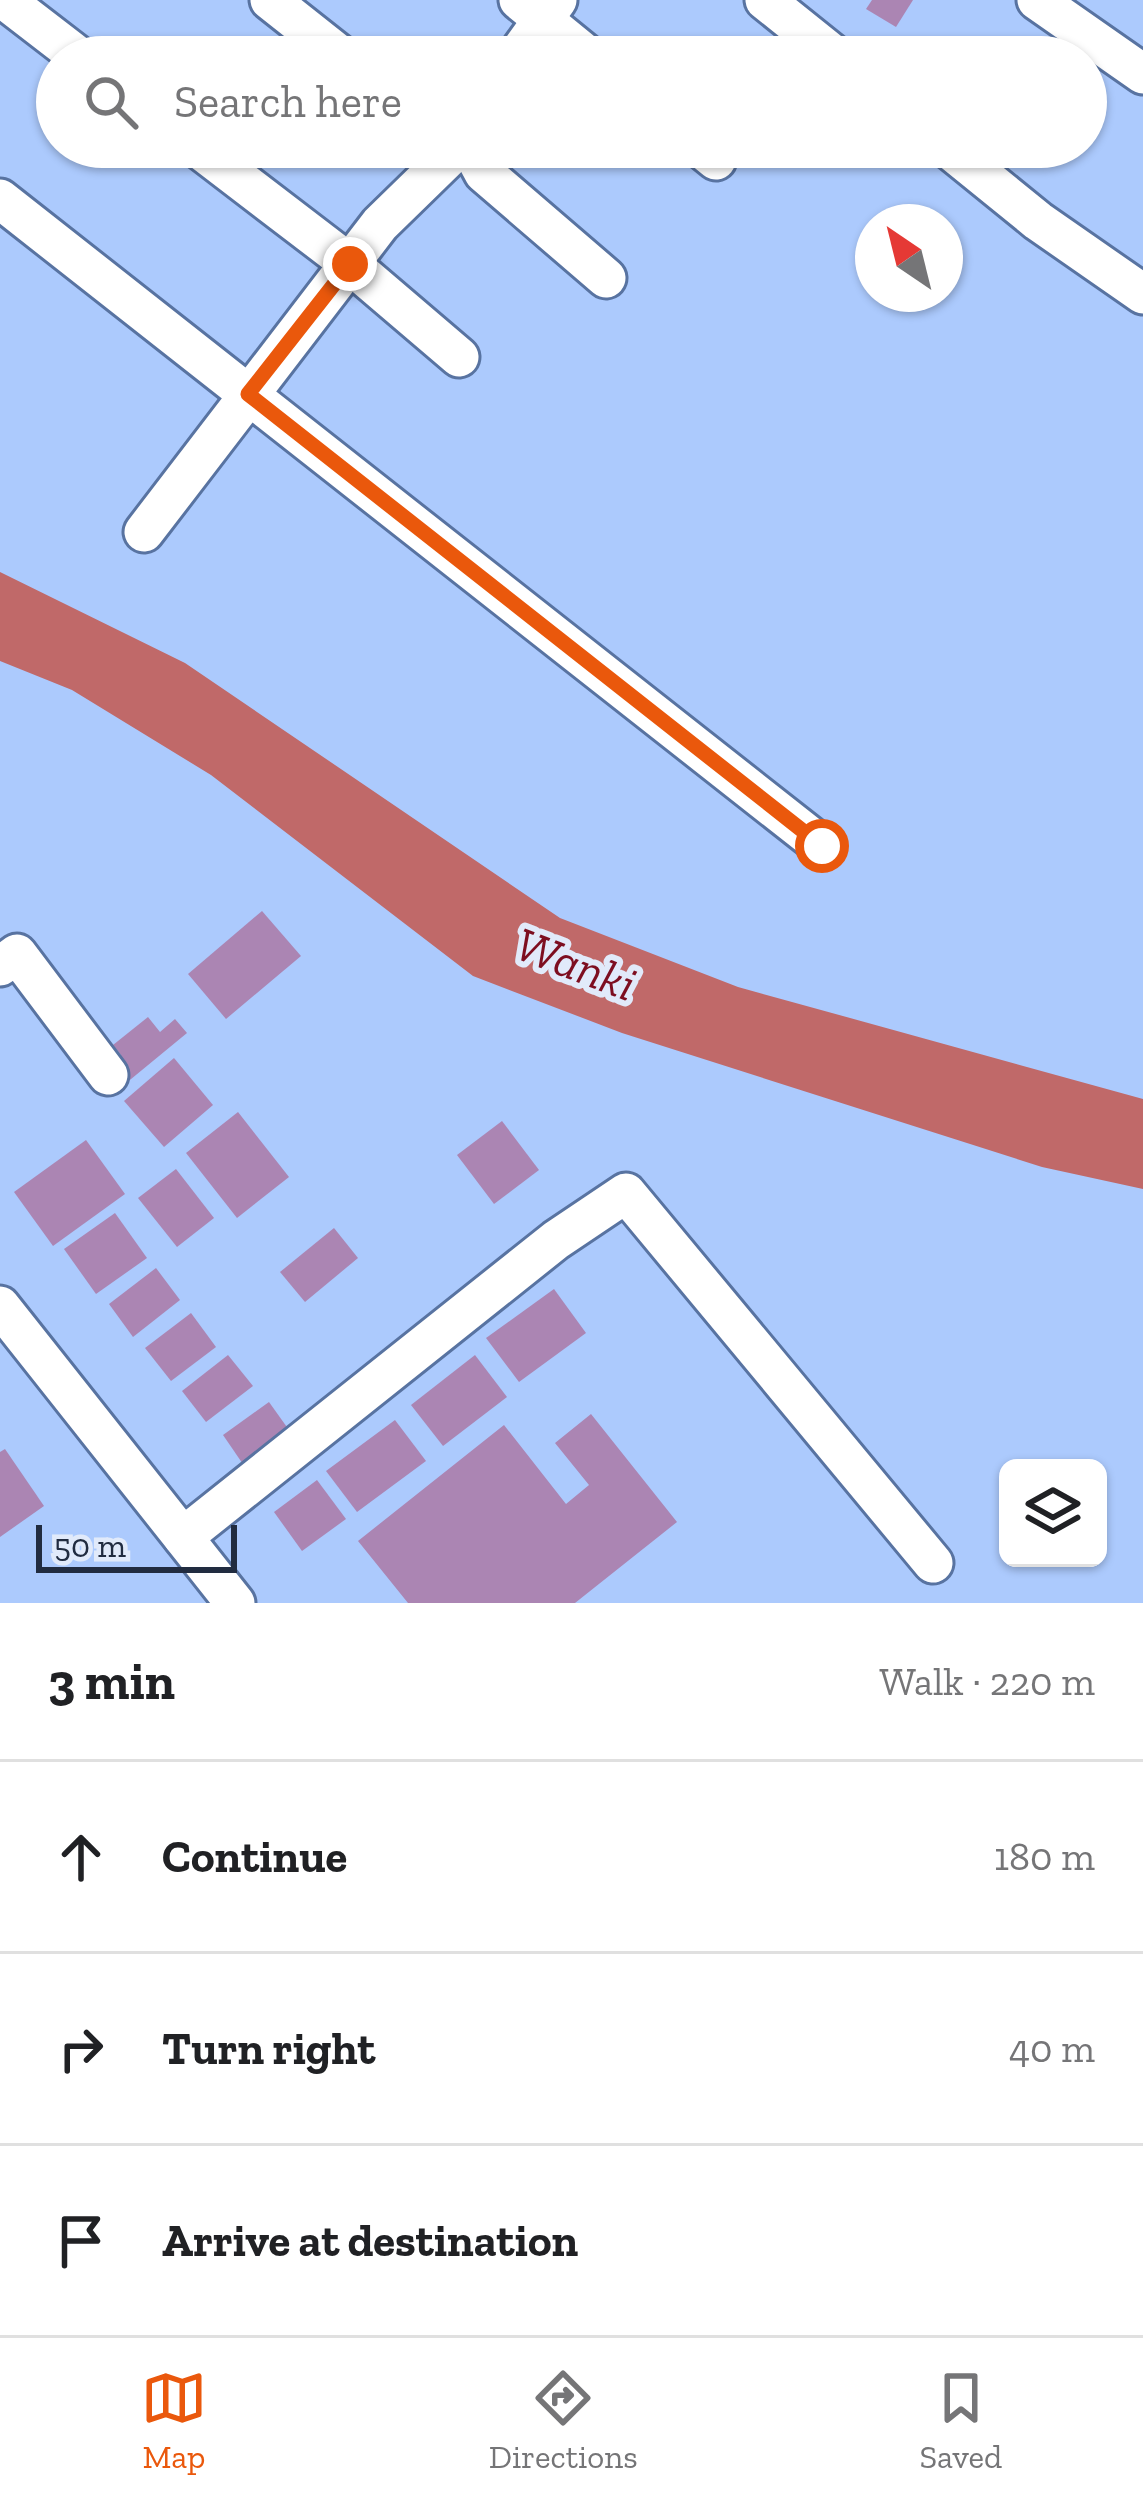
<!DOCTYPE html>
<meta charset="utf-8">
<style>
body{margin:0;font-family:"Zilla Slab",serif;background:#f2f2f2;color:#202124}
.controls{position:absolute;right:36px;bottom:36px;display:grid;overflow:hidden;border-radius:18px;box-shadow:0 3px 9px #0004}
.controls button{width:108px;height:108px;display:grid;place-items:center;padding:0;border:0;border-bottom:3px solid #e0e0e0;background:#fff;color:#202124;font:60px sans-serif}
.compass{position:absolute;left:855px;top:204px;width:108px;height:108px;border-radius:50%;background:#fff;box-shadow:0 3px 9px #0004;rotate:325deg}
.scale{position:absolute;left:36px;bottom:30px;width:201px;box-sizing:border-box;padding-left:12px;border:6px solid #212c40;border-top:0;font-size:33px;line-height:42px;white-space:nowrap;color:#212c40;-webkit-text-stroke:9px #e1eafa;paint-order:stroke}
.stop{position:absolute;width:36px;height:36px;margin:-27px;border:9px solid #ea580c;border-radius:50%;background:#fff}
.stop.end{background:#ea580c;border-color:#fff;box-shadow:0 3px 12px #0008}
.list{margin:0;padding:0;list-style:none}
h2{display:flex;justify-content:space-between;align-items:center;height:156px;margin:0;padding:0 48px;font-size:51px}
h2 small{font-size:39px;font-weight:400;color:#757577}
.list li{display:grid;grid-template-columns:78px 1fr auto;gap:36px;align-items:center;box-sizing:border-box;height:192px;padding:0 48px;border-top:3px solid #e0e0e0}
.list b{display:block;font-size:45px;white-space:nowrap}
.list em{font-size:39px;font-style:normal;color:#757577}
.icon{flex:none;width:66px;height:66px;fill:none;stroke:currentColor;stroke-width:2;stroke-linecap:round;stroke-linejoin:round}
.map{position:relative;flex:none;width:1143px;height:1603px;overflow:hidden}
.search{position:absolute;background:#fff;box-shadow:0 3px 9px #0004;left:36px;right:36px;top:36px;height:132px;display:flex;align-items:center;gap:30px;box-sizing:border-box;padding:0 42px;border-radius:66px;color:#757577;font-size:45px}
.sheet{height:732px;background:#fff}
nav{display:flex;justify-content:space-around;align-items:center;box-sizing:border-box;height:168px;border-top:3px solid #e0e0e0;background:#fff;font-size:33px;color:#757577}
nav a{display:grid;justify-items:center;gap:6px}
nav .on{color:#ea580c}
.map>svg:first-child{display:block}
.water{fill:#c06969}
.building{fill:#ab85b3}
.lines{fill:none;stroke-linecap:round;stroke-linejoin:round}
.minor-casing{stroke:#5873a1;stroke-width:45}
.minor{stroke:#fff;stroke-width:39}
.route{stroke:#ea580c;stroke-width:15}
.labels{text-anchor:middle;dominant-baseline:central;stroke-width:12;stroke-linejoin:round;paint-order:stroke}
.water-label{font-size:48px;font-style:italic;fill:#7d0e20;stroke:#e1eafa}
</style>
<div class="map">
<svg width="1143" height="1603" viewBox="0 0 1143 1603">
<rect width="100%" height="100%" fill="#accafd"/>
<path class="water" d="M0,572L185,663L560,918L738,987L1143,1099V1189L1042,1167L622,1033L473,976L211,775L72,690L0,661Z"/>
<g class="building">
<path d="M872,0H913L896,27L866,9Z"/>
<path d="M262,911L301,956L226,1019L188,974Z"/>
<path d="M148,1017L160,1032L175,1019L187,1033L125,1084L118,1068L121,1055L113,1045Z"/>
<path d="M174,1058L213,1105L164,1147L124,1101Z"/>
<path d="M238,1112L289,1177L237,1218L186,1153Z"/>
<path d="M502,1121L539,1170L494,1204L457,1155Z"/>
<path d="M86,1140L125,1194L53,1246L14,1192Z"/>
<path d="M176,1169L214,1218L177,1247L138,1198Z"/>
<path d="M115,1213L147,1258L96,1294L64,1249Z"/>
<path d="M334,1228L358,1258L305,1302L280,1272Z"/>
<path d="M156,1268L180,1300L133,1337L109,1304Z"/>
<path d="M554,1289L586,1333L519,1382L486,1338Z"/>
<path d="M191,1313L216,1347L171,1381L145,1348Z"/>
<path d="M228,1355L253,1386L206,1422L182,1391Z"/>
<path d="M475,1355L507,1397L443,1446L411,1405Z"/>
<path d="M269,1402L294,1437L247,1470L223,1435Z"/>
<path d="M591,1414L677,1522L575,1603H408L358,1541L504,1425L566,1504L589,1485L555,1443Z"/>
<path d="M395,1420L426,1461L357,1512L326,1471Z"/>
<path d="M5,1449L44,1506L0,1537V1452Z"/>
<path d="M317,1480L346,1519L302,1551L274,1512Z"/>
</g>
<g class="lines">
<defs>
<g id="minor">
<path d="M5,0L79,57"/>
<path d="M270,0L342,57"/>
<path d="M519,0L589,57"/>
<path d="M765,0L836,57"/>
<path d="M1037,0L1143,74"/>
<path d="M516,57L557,0"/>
<path d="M197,147L350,264L459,357"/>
<path d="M470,147L484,173L606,278"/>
<path d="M700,147L716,160"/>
<path d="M947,147L1038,221L1143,294"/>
<path d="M0,199L822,846"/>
<path d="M144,532L380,224L459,147"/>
<path d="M0,966L17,954L108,1075"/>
<path d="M0,1306L235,1603"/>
<path d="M183,1537L556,1240L626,1193L933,1563"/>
</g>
</defs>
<use href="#minor" class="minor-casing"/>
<use href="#minor" class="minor"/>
</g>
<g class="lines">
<path class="route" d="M350,264L248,394L822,846"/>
</g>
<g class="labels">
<g class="water-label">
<text transform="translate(576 964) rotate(21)">Wanki</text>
</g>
</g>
</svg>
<div class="controls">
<button><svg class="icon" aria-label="layers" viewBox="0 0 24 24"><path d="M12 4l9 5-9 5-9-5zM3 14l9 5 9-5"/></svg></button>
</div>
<svg class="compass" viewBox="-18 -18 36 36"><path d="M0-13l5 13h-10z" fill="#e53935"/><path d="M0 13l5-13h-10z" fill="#757577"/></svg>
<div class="scale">50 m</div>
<div class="stop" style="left:822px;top:846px"></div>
<div class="stop end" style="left:350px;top:264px"></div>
<div class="search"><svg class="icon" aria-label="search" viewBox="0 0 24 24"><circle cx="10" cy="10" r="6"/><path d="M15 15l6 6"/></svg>Search here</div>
</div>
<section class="sheet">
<h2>3 min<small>Walk · 220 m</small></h2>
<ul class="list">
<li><svg class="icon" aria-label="ahead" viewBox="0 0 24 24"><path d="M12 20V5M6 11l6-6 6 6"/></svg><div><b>Continue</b></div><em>180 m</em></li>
<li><svg class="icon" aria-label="right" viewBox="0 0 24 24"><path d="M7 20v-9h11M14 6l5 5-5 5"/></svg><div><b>Turn right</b></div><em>40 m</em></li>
<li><svg class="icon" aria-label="arrive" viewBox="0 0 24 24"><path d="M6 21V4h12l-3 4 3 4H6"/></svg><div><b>Arrive at destination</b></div></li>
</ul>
</section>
<nav>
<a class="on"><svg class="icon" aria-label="map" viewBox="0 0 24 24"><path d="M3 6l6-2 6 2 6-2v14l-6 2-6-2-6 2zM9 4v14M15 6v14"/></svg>Map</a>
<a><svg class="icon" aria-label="directions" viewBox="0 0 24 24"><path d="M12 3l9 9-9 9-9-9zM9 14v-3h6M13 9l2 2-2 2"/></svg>Directions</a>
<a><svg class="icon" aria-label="saved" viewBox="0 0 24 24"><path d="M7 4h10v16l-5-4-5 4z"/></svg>Saved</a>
</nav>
